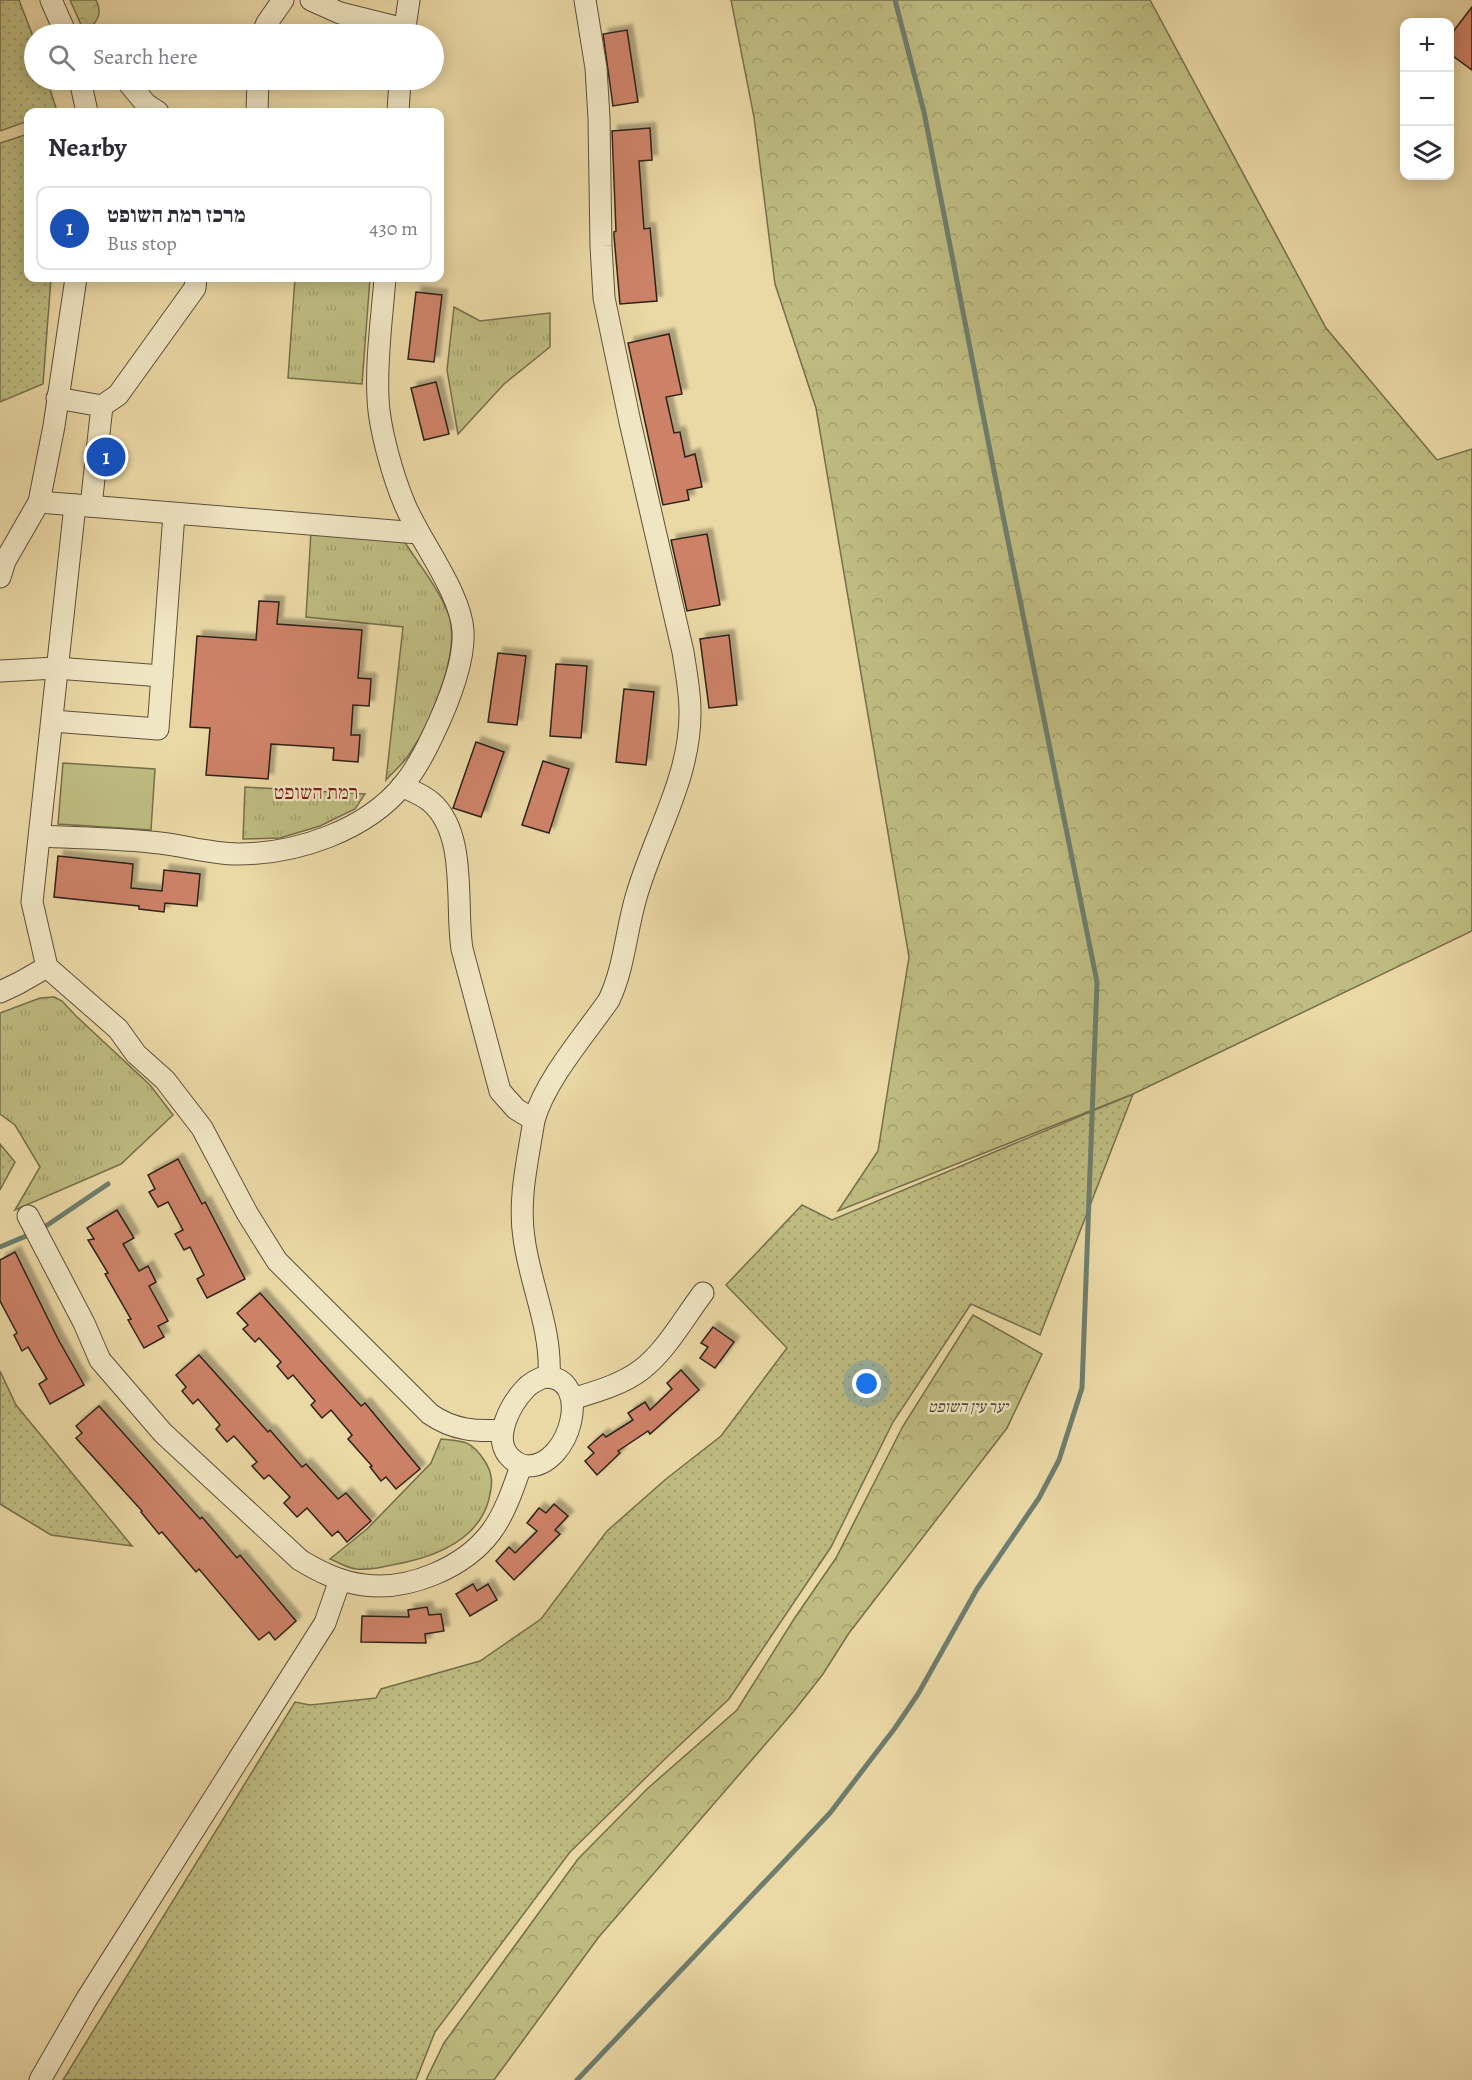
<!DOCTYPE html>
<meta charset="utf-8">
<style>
body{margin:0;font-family:Alegreya,"Frank Ruhl Libre",serif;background:#f7f7f7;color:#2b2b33}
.controls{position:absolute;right:18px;top:18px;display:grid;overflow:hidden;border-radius:12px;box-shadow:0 3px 15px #0003}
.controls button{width:54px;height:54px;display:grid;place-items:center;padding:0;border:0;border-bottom:2px solid #e1e1e2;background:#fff;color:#2b2b33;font:30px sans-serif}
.you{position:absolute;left:867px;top:1384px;width:21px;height:21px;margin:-15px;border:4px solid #fff;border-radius:50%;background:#1a73e8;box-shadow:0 0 0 9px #1a73e833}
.badge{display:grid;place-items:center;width:39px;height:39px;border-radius:50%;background:#ea580c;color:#fff;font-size:20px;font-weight:700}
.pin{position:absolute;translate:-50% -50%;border:3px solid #fff;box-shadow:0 2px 6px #0006}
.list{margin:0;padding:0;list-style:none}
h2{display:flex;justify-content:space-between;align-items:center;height:78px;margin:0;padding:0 24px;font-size:26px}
h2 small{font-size:20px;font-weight:400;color:#7c7c81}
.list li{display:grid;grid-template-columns:39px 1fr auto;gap:18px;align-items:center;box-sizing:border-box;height:84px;margin:0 12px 12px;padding:0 12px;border:2px solid #e1e1e2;border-radius:12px}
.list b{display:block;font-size:22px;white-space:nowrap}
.list p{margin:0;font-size:20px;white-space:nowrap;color:#7c7c81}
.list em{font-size:20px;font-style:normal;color:#7c7c81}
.icon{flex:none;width:33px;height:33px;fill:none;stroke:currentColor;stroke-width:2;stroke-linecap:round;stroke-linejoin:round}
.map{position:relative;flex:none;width:1472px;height:2080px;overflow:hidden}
.search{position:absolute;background:#fff;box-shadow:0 3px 15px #0003;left:24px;top:24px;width:420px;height:66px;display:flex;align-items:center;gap:15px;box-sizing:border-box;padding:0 21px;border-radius:33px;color:#7c7c81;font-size:22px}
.panel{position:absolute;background:#fff;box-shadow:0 3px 15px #0003;left:24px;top:108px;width:420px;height:174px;border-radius:12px}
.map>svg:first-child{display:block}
.grass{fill:url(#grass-dots);stroke:#766f4c;stroke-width:1.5}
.forest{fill:url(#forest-crowns);stroke:#766f4c;stroke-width:1.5}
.park{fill:url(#park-tufts);stroke:#766f4c;stroke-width:1.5}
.pitch{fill:#bebc81;stroke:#766f4c;stroke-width:1.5}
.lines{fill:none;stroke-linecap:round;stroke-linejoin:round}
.stream{stroke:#6e7d6d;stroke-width:5}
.building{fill:#cd8268;stroke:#2e2217;stroke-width:1.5;filter:url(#shadow)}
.minor-casing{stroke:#5d503a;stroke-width:23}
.minor{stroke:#f1e6c4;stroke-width:21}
.labels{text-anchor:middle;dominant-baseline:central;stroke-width:4.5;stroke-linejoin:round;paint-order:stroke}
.park-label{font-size:16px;font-style:italic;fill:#524832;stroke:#f1e6c4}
.quarter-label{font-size:20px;fill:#7a1f14;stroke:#f1e6c4}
</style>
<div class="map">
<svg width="1472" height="2080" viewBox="0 0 1472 2080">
<defs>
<pattern id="grass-dots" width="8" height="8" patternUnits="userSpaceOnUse" patternTransform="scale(1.5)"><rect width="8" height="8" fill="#bebc81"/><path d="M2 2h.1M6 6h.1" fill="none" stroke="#a4a16f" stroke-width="1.8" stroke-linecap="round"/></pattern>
<pattern id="forest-crowns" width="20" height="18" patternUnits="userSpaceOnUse" patternTransform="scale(1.5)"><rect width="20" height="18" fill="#bebc81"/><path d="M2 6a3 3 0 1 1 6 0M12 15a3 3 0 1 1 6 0" fill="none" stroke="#a4a16f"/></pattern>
<pattern id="park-tufts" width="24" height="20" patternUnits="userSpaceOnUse" patternTransform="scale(1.5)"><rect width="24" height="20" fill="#bebc81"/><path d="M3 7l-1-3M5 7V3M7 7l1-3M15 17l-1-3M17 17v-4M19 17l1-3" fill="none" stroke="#a4a16f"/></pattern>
<filter id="shadow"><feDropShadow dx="5.5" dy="-5.5" stdDeviation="1.5" flood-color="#0004"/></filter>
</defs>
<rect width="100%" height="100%" fill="#ead8a5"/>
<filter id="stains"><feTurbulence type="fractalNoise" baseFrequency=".00333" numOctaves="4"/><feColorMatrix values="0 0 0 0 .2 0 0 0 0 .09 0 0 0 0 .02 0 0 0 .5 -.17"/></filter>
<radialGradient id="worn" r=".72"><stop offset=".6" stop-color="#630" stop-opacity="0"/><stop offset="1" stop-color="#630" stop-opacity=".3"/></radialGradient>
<g class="grass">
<path d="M0,0H19L34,39V80H47L57,111L28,112V121L0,131Z"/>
<path d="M28,134V278H51L43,384L0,402V143Z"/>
<path d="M1133,1094L1040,1335L971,1304L893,1422L831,1547L729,1699L667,1757L570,1852L435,2032L416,2080H63L295,1702L310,1705L376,1698L381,1689L480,1661L541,1619L607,1531L666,1479L721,1436L787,1348L726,1285L802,1205L832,1220Z"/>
<path d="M0,1144L15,1162L0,1190Z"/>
<path d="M0,1371L16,1405L132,1546L51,1535L0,1504Z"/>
</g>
<g class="forest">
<path d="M70,0H96C101,10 100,17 93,25L82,27Z"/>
<path d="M731,0H1150L1326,328L1437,460L1472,449V931L1133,1094L838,1211L878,1151L909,957L816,408L775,284L754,117Z"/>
<path d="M973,1315L1042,1354L1007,1428L849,1633L823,1674L794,1711L598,1938L494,2080H426L444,2043L578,1859L647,1789L737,1710L794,1619L836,1558L903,1426Z"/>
</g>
<g class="park">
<path d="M295,278H370L362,384L288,378Z"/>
<path d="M454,307L480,321L550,313V347L504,384L458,434L447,370Z"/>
<path d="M311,531L404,541C418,563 439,589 448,613C462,650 432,721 410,753C404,763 394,771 386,780L403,627L306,617Z"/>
<path d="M245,787L365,794L355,809L320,826L280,838L243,839Z"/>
<path d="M54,997L62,1001L76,1016L150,1085L173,1115L121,1164L15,1210L40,1167L15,1125L0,1114V1013L40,998Z"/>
<path d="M441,1439C463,1441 471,1440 484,1460C493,1473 493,1484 489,1499C478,1542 432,1558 392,1565C380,1568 368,1570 356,1569C347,1568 338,1562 330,1559L367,1529L431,1463Z"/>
</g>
<path class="pitch" d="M63,763L155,769L151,830L58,824Z"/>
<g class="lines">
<g class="stream">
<path d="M40,1230L108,1184"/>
<path d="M0,1247L31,1234"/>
<path d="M577,2080L830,1813L895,1728L918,1694L977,1589L1039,1498L1059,1460L1082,1388L1097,982L994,471L924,112L895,0"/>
</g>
</g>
<g class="building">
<path d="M1472,7V70L1449,53V37Z"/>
<path d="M627,30L638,102L613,106L603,34Z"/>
<path d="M650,128L652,160L639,161L644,229L650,228L657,301L620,304L614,236V232L616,231L612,131Z"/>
<path d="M416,292L442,295L434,362L408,359Z"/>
<path d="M669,334L682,394L666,397L674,433L680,432L685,457L695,454L702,487L687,490L689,500L663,505L628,343Z"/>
<path d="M436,382L449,434L424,440L411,388Z"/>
<path d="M707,534L720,605L687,611L671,540Z"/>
<path d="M259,601L279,602L277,624L362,630L358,678L371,679L369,706L353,705L351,735H360L358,762L333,760L334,748L271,744L268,779L206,775L210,728L190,727L197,636L256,640Z"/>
<path d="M729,635L737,705L709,708L700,639Z"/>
<path d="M498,653L526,656L517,725L488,722Z"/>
<path d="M556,664L587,666L581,738L550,736Z"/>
<path d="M624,689L654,692L646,765L616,762Z"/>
<path d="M476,742L504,752L481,817L453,808Z"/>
<path d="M543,761L569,769L549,833L522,825Z"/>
<path d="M58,856L133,864L131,888L162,891L164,870L200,874L197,906L165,903L164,912L139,909V906L54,897Z"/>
<path d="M178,1159L202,1204L205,1202L245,1279L207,1298L197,1279L204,1275L190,1247L184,1250L175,1234L183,1230L168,1202L158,1207L149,1192L155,1189L148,1175Z"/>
<path d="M117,1210L134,1238L123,1244L139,1271L148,1266L156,1282L149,1286L168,1321L158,1326L164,1337L144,1348L128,1320L131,1319L105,1274L108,1273L88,1240L94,1239L87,1228Z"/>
<path d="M15,1252L58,1339L84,1385L50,1404L39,1384L47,1379L28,1347L22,1351L14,1335L17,1333L0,1301V1260Z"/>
<path d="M260,1293L361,1406L365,1403L420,1469L396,1489L386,1477L381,1481L370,1467L372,1466L348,1439L352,1435L331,1410L322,1418L311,1405L315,1401L293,1375L288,1379L277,1366L281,1362L259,1338L255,1342L243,1329L248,1325L237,1313Z"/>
<path d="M713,1327L734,1342L715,1368L700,1358L708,1347L701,1343Z"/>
<path d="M199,1355L268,1432L270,1430L302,1467L306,1464L338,1499L346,1493L371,1521L347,1542L338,1531L332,1536L307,1508L297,1517L284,1503L290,1497L269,1475L264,1479L252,1466L257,1462L234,1436L227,1442L216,1429L220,1425L198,1399L193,1404L182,1391L186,1387L176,1375Z"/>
<path d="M681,1370L699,1390L650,1434L648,1431L618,1451L620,1453L597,1475L585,1461L594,1453L588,1447L603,1434L606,1437L633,1420L628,1413L645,1402L650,1410L672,1389L667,1383Z"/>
<path d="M99,1406L200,1519L202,1517L237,1558L240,1555L296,1621L275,1640L269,1632L259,1640L199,1569L196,1572L162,1532L159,1534L141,1512L142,1511L76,1438L82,1433L76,1426Z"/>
<path d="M554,1504L568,1516L555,1530L560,1534L514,1580L496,1561L509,1547L515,1553L537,1531L527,1523L539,1508L546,1513Z"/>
<path d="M473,1584L477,1591L488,1584L497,1600L470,1616L456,1594Z"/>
<path d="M427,1607L429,1615L441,1614L444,1631L425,1634L426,1643L361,1642L362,1616L409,1617L408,1610Z"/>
</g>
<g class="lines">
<defs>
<g id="minor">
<path d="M51,0L66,34"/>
<path d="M311,0L340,13L404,29"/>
<path d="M262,34L267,23L283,0"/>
<path d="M404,34L409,0"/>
<path d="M80,80L87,112"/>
<path d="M126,80L146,104L158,112"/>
<path d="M257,112L258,80"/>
<path d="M398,112L400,80"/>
<path d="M57,398L102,406L118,395L195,288L196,278"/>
<path d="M39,502L418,533"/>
<path d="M75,505L32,902L47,967L118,1029L136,1054L165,1080L202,1128L247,1213L277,1261L430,1414C453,1430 476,1432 503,1430"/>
<path d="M91,506L102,406"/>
<path d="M0,577L5,561L39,502L54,426L76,278"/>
<path d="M0,671L56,668L162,676"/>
<path d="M52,721L158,729L174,514"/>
<path d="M402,786C412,791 423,795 431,802C468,834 455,905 462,949L500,1091L516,1109L534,1120"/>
<path d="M40,836C79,838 120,838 160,843C186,846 211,854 238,854C296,854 366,831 404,784C416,769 424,754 432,737C446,708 465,662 463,631C461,593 420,541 405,505C393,477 379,428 378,398C376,358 382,317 385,278"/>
<path d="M0,992L19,983L47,967"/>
<path d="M28,1216L84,1323L100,1360L163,1433L300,1560C320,1572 340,1582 364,1585C408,1591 464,1568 491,1532C505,1513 513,1489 521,1466"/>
<path d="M544,1377C594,1375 571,1467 527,1466C519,1465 513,1461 508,1455C493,1436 511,1404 525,1389C530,1383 537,1380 544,1377Z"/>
<path d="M549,1377C552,1328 530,1285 524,1238C518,1199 528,1159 534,1120C546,1079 584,1036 609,1000C625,966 626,929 637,894C655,833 691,776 690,711C690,691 686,672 683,652L630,422L604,298L601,246L599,118L596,68L585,0"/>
<path d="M572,1399C595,1392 621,1385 641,1370C666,1351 684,1318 703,1293"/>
<path d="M40,2080L86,2000L325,1623L340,1580"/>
</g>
</defs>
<use href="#minor" class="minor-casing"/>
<use href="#minor" class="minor"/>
</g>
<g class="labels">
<g class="park-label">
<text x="968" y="1407">יער עין השופט</text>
</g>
<g class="quarter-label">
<text x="316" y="792">רמת השופט</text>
</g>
</g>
<rect width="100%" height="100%" filter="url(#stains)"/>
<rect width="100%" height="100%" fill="url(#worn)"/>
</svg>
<div class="controls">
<button>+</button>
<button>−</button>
<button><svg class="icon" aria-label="layers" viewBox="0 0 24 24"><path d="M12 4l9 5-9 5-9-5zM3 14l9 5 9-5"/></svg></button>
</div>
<div class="you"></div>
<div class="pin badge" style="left:106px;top:457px;background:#1a4fb4">1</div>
<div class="search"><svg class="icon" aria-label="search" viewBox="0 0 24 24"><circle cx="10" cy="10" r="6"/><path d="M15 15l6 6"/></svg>Search here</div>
<section class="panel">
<h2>Nearby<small></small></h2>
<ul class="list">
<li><span class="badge" style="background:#1a4fb4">1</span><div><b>מרכז רמת השופט</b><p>Bus stop</p></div><em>430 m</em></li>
</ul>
</section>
</div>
